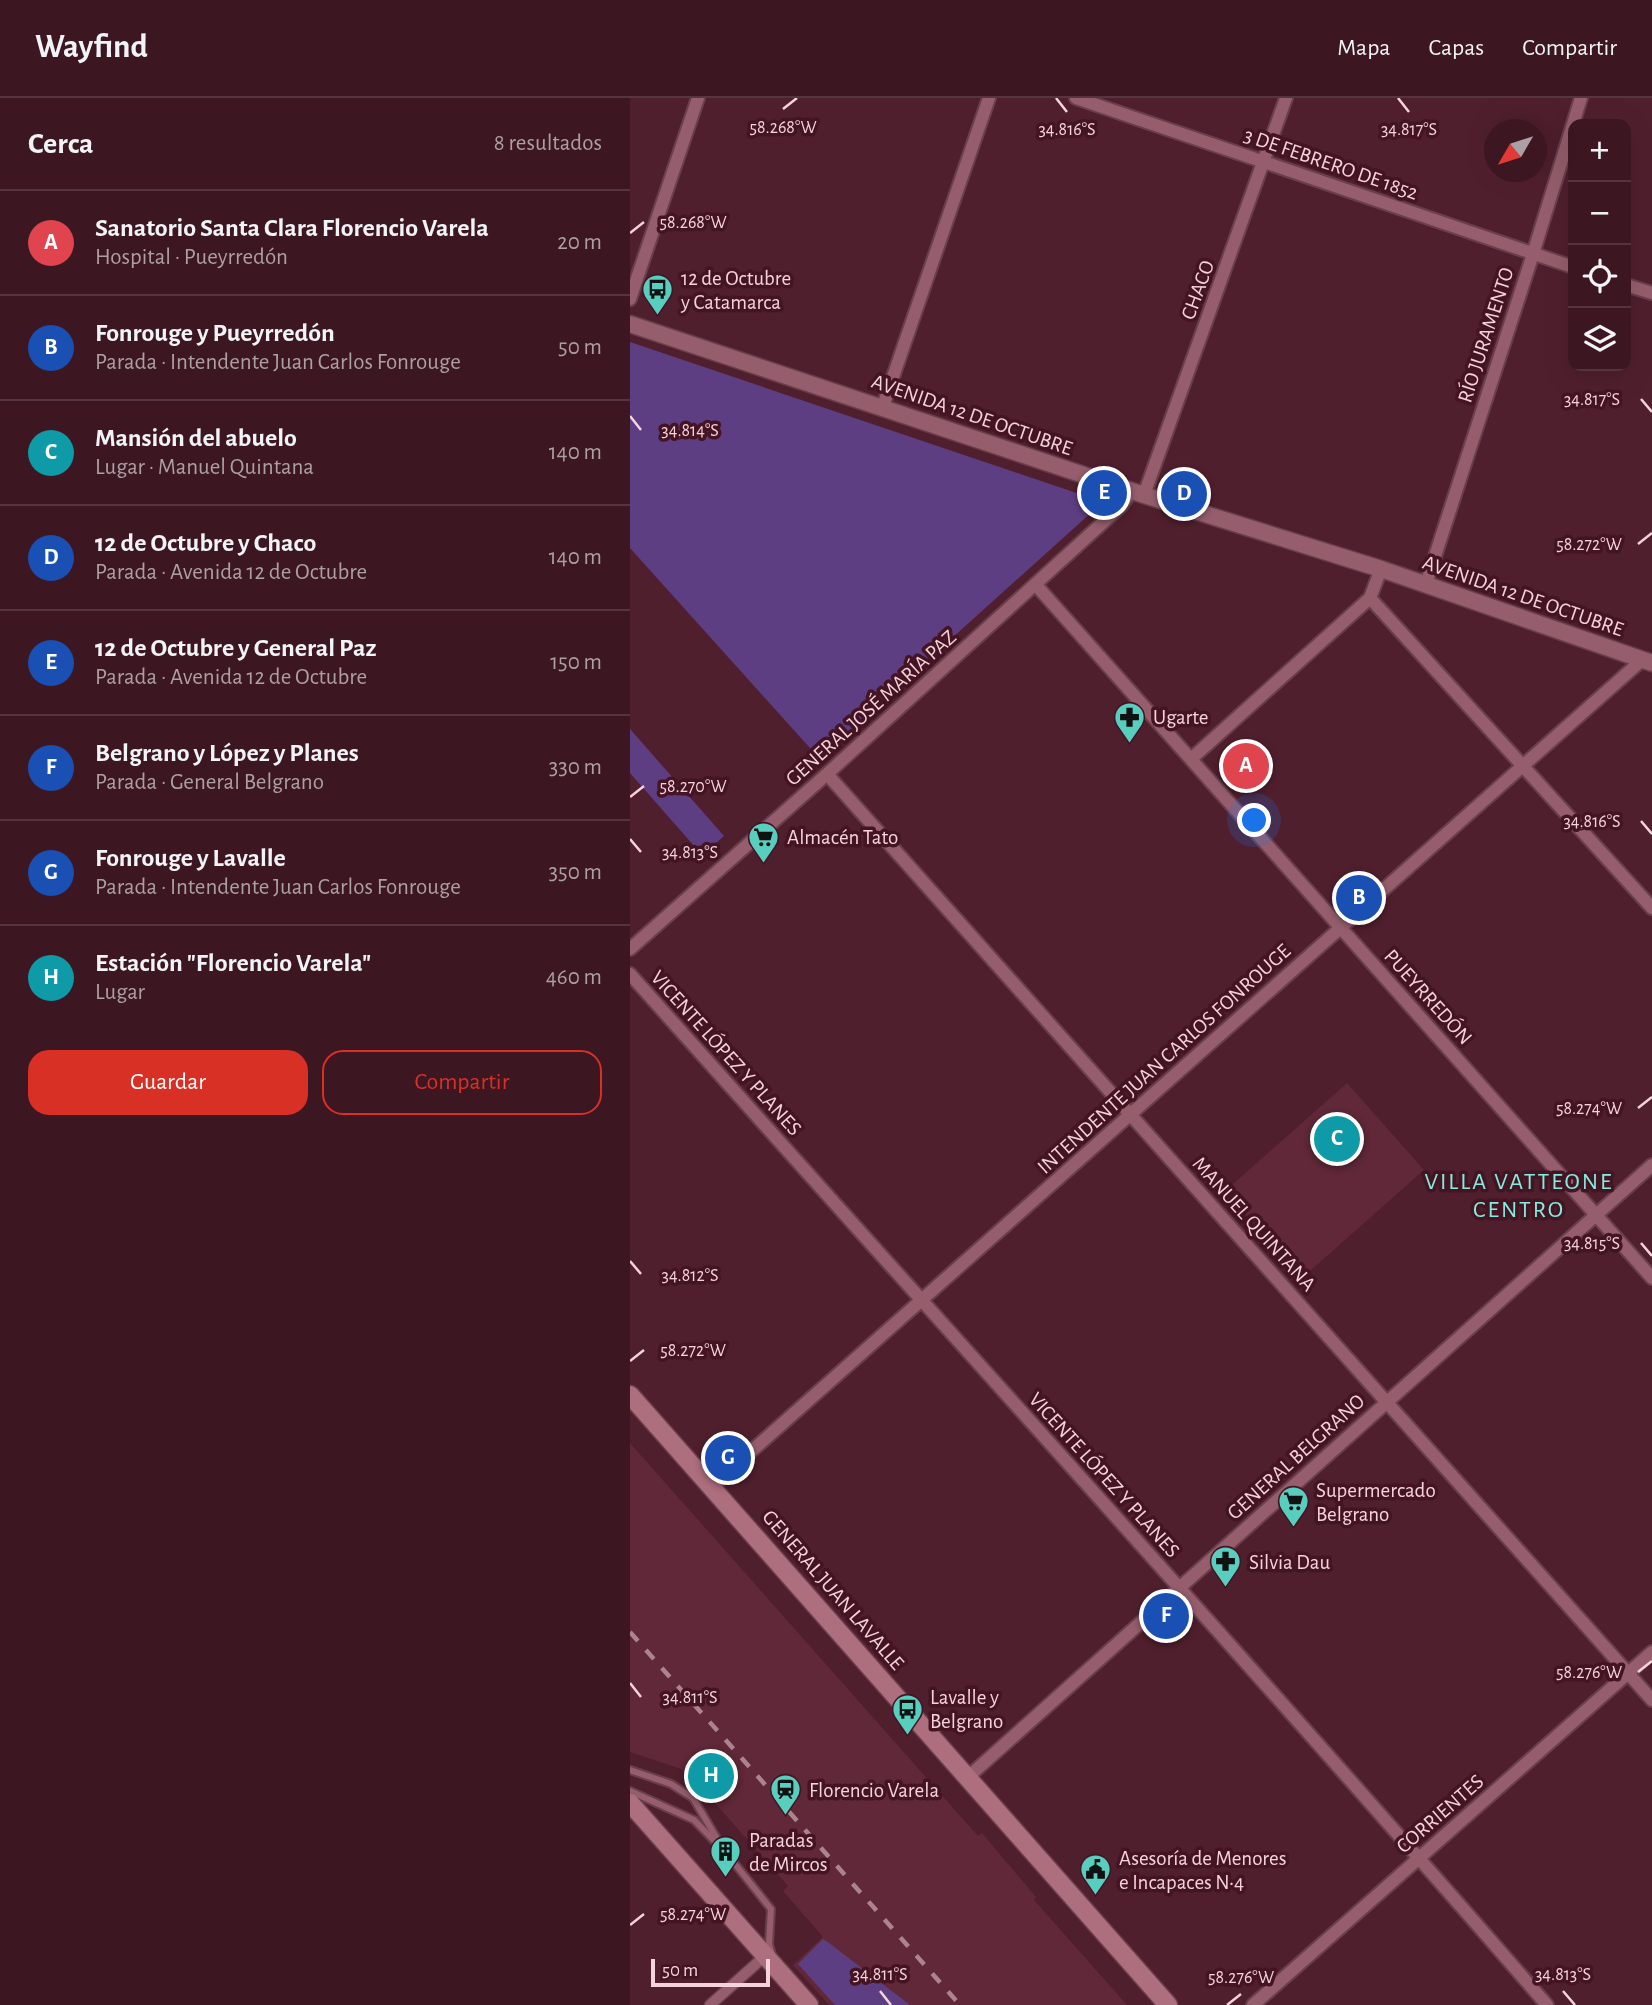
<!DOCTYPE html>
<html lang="es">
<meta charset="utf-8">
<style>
body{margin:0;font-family:"Alegreya Sans",sans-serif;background:#47242f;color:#f1f3f6}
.controls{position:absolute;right:21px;top:21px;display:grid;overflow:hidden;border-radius:14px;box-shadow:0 7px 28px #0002}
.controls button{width:63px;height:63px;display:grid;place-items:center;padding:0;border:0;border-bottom:2px solid #553640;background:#3c1722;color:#f1f3f6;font:35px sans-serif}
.compass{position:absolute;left:854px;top:21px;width:63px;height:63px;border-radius:50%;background:#3c1722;box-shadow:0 7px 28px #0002;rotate:231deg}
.scale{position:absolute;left:21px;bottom:18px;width:119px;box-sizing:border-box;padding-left:7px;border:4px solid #f4d3da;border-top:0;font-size:19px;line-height:24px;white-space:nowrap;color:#f4d3da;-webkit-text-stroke:5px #441423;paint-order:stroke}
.you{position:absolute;left:625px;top:723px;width:24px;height:24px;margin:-18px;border:5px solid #fff;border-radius:50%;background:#1a73e8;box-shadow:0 0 0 10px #1a73e833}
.badge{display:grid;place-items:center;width:46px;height:46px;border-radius:50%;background:#d93025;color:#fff;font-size:23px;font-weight:700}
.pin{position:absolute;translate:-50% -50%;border:4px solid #fff;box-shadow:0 2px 7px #0006}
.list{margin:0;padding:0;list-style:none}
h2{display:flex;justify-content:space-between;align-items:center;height:91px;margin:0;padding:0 28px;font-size:30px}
h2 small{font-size:23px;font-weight:400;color:#ac9fa5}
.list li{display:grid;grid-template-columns:46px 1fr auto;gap:21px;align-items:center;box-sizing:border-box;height:105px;padding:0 28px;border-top:2px solid #553640}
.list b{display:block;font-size:26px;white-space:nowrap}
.list p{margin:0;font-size:23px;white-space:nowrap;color:#ac9fa5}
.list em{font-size:23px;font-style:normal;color:#ac9fa5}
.actions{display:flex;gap:14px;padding:21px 28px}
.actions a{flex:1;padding:16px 0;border:2px solid #d93025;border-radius:21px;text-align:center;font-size:24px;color:#d93025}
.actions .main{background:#d93025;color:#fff}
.icon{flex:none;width:38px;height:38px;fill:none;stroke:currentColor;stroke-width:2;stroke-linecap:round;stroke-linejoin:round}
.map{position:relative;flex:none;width:1022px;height:1907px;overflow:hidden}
header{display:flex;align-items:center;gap:42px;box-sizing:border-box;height:98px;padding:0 35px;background:#3c1722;border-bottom:2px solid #553640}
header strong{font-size:33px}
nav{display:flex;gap:38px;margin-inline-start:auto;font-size:24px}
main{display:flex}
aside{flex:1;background:#3c1722}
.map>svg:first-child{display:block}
.built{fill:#602838}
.green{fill:#5e3e82}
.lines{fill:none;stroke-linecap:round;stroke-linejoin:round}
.service-casing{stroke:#693f4c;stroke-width:10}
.pedestrian-casing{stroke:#693f4c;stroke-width:13}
.minor-casing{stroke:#693f4c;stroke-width:16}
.tertiary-casing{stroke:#693f4c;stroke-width:19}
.secondary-casing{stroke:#693f4c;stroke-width:21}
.service{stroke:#965e6c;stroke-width:6}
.pedestrian{stroke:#965e6c;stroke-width:10}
.minor{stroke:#965e6c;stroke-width:12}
.tertiary{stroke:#965e6c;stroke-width:16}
.secondary{stroke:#ad6e7d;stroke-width:18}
.rail{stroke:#ac848e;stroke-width:4.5;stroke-dasharray:12 12;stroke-linecap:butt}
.ticks{fill:none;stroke:#f4d3da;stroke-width:2.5}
.labels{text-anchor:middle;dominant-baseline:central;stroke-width:7;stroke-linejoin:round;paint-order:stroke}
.street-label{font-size:21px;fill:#f4d3da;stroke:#441423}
.poi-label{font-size:21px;fill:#f4d3da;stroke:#441423;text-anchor:start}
.quarter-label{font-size:24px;letter-spacing:2px;fill:#84ecde;stroke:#441423}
.ticks-label{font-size:18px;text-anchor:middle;fill:#f4d3da;stroke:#441423;stroke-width:7;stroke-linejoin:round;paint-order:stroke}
</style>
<header>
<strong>Wayfind</strong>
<nav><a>Mapa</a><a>Capas</a><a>Compartir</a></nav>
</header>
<main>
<aside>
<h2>Cerca<small>8 resultados</small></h2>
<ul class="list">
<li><span class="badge" style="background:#e0444e">A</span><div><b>Sanatorio Santa Clara Florencio Varela</b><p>Hospital · Pueyrredón</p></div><em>20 m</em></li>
<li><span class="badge" style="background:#1a4fb4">B</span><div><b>Fonrouge y Pueyrredón</b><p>Parada · Intendente Juan Carlos Fonrouge</p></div><em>50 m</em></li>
<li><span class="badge" style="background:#0f9aa8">C</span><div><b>Mansión del abuelo</b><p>Lugar · Manuel Quintana</p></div><em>140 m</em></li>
<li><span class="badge" style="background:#1a4fb4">D</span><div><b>12 de Octubre y Chaco</b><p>Parada · Avenida 12 de Octubre</p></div><em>140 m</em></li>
<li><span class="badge" style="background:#1a4fb4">E</span><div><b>12 de Octubre y General Paz</b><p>Parada · Avenida 12 de Octubre</p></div><em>150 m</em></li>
<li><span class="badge" style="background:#1a4fb4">F</span><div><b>Belgrano y López y Planes</b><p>Parada · General Belgrano</p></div><em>330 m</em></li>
<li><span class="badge" style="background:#1a4fb4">G</span><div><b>Fonrouge y Lavalle</b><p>Parada · Intendente Juan Carlos Fonrouge</p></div><em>350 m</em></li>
<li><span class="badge" style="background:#0f9aa8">H</span><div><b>Estación &quot;Florencio Varela&quot;</b><p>Lugar</p></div><em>460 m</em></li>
</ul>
<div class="actions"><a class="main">Guardar</a><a>Compartir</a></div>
</aside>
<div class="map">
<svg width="1022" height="1907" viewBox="0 0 1022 1907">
<rect width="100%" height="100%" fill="#501f2d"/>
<g class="built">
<path d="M717,985L794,1072L672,1180L595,1093Z"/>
<path d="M0,1345L348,1738L352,1735L406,1799L404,1802L497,1907H199L163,1867L193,1839L153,1793L158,1788L57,1673L0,1654Z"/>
</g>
<g class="green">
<path d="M0,244L473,404L189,660L0,450Z"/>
<path d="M0,631L94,738L72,757L0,675Z"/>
<path d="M193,1841L199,1845L280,1907H205L168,1866Z"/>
</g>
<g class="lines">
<defs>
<g id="service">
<path d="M0,1672L41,1686L63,1700L89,1744"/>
<path d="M0,1693L64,1722L97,1756L141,1811L139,1846L142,1857"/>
</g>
<path id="pedestrian" d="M80,1907L136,1857"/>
<g id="minor">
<path d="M446,0L943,169"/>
<path d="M996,187L1022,195"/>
<path d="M0,201L68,0"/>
<path d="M253,308L359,0"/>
<path d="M514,397L656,0"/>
<path d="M796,486L903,156L951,0"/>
<path d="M406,487L1022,1180"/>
<path d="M740,500L1022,810"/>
<path d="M561,661L740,500L751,471"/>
<path d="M197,676L1022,1602"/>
<path d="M0,851L197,676L491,408L502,393"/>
<path d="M0,876C306,1220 616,1560 917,1907"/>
<path d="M81,1389L1012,562"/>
<path d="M337,1680L1022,1067"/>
<path d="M623,1907L1022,1554"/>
</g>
<path id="tertiary" d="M0,226L514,397L751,471L1022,565"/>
<g id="secondary">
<path d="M0,1297L538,1907"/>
<path d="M0,1705L179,1907"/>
</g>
</defs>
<use href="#service" class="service-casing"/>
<use href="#pedestrian" class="pedestrian-casing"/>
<use href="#minor" class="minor-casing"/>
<use href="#tertiary" class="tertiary-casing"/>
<use href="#secondary" class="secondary-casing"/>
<use href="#service" class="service"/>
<use href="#pedestrian" class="pedestrian"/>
<use href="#minor" class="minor"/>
<use href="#tertiary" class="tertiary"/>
<use href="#secondary" class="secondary"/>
<path class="rail" d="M0,1534L330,1907"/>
</g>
<path class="ticks" d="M426,0L437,14M768,0L779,14M153,11L167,0M0,135L14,124M1011,301L1022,314M0,318L11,332M1008,446L1022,435M0,699L14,688M1011,723L1022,736M0,741L11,754M1008,1010L1022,999M1011,1145L1022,1158M0,1163L11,1176M0,1263L14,1252M1008,1574L1022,1563M0,1585L11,1599M0,1827L14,1816M250,1893L261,1907M933,1893L945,1907M597,1907L611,1896"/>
<defs>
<symbol id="bus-pin" viewBox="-11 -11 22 30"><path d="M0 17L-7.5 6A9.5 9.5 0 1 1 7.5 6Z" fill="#58cebf" stroke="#441423"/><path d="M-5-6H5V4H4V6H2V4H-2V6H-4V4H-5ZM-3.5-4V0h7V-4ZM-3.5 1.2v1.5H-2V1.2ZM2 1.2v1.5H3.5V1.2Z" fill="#111"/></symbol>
<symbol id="pharmacy-pin" viewBox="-11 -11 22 30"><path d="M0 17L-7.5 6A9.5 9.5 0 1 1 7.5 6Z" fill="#58cebf" stroke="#441423"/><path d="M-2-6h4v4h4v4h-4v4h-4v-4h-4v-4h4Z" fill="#111"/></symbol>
<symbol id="supermarket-pin" viewBox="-11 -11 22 30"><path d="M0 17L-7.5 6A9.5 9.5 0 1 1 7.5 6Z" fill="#58cebf" stroke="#441423"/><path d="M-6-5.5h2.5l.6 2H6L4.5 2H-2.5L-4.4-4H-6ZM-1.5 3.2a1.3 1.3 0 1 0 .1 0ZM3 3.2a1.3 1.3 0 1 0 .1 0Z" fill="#111"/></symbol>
<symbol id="station-pin" viewBox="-11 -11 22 30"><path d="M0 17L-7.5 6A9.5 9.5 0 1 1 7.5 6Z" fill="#58cebf" stroke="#441423"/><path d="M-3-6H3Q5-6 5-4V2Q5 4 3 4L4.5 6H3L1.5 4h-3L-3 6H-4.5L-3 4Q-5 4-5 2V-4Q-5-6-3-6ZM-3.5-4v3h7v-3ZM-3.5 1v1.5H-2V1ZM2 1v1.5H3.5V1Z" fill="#111"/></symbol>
<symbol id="building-pin" viewBox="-11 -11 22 30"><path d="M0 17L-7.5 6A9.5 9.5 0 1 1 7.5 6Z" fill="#58cebf" stroke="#441423"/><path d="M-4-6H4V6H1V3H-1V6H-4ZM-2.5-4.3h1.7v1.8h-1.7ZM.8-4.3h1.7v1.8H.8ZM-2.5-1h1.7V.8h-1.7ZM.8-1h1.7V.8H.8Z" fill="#111"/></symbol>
<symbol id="civic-pin" viewBox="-11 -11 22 30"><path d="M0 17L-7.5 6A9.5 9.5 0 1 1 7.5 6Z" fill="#58cebf" stroke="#441423"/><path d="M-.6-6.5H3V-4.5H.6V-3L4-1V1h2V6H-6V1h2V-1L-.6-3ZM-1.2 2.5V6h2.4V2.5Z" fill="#111"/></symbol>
</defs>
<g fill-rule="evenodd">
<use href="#bus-pin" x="10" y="174" width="35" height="47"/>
<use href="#pharmacy-pin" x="482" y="602" width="35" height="47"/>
<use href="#supermarket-pin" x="116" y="722" width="35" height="47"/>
<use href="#supermarket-pin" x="646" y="1386" width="35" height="47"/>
<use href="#pharmacy-pin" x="578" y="1446" width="35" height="47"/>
<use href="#bus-pin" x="260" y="1594" width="35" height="47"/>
<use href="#station-pin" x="138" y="1674" width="35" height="47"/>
<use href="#building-pin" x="78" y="1736" width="35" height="47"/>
<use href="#civic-pin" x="448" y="1754" width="35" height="47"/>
</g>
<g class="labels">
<g class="street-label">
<text transform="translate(701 66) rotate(19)">3 DE FEBRERO DE 1852</text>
<text transform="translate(568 192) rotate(-70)">CHACO</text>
<text transform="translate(856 237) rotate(-72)">RÍO JURAMENTO</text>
<text transform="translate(342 317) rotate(19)">AVENIDA 12 DE OCTUBRE</text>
<text transform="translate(893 498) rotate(19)">AVENIDA 12 DE OCTUBRE</text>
<text transform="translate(241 610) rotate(-42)">GENERAL JOSÉ MARÍA PAZ</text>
<text transform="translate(798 899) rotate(48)">PUEYRREDÓN</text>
<text transform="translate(96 955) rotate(48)">VICENTE LÓPEZ Y PLANES</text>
<text transform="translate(534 961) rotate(-42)">INTENDENTE JUAN CARLOS FONROUGE</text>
<text transform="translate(624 1126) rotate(48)">MANUEL QUINTANA</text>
<text transform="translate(666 1359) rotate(-42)">GENERAL BELGRANO</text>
<text transform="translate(474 1377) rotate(48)">VICENTE LÓPEZ Y PLANES</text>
<text transform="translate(203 1492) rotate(49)">GENERAL JUAN LAVALLE</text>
<text transform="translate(810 1716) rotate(-41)">CORRIENTES</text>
</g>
<g class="poi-label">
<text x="51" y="180">12 de Octubre<tspan x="51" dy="24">y Catamarca</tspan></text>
<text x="523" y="619">Ugarte</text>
<text x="157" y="739">Almacén Tato</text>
<text x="686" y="1392">Supermercado<tspan x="686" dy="24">Belgrano</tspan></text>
<text x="619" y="1464">Silvia Dau</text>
<text x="300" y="1599">Lavalle y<tspan x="300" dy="24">Belgrano</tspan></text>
<text x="179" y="1692">Florencio Varela</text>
<text x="119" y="1742">Paradas<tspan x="119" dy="24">de Mircos</tspan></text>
<text x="489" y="1760">Asesoría de Menores<tspan x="489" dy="24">e Incapaces N•4</tspan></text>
</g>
<g class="quarter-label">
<text x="889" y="1084">VILLA VATTEONE<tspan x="889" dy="28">CENTRO</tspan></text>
</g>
</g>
<g class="ticks-label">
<text x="153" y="35">58.268°W</text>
<text x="437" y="37">34.816°S</text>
<text x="779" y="37">34.817°S</text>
<text x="63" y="130">58.268°W</text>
<text x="962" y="307">34.817°S</text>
<text x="60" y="338">34.814°S</text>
<text x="959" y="452">58.272°W</text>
<text x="63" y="694">58.270°W</text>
<text x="962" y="729">34.816°S</text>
<text x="60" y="760">34.813°S</text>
<text x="959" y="1016">58.274°W</text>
<text x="962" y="1151">34.815°S</text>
<text x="60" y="1183">34.812°S</text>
<text x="63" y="1258">58.272°W</text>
<text x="959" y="1580">58.276°W</text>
<text x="60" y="1605">34.811°S</text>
<text x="63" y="1822">58.274°W</text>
<text x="250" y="1882">34.811°S</text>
<text x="933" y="1882">34.813°S</text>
<text x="611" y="1885">58.276°W</text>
</g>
</svg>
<div class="controls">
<button>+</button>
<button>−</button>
<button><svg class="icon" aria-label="locate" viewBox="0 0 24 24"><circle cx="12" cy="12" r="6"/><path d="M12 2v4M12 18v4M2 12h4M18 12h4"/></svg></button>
<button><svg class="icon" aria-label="layers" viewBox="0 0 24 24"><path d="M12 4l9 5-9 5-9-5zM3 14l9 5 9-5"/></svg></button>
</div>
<svg class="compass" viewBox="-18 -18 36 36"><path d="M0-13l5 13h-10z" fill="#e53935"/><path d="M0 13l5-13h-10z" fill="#ac9fa5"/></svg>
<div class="scale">50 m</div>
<div class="you"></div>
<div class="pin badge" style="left:616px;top:668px;background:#e0444e">A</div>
<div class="pin badge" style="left:729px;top:800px;background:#1a4fb4">B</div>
<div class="pin badge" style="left:707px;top:1041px;background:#0f9aa8">C</div>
<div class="pin badge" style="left:554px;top:396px;background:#1a4fb4">D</div>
<div class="pin badge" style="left:474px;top:395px;background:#1a4fb4">E</div>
<div class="pin badge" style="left:536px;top:1518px;background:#1a4fb4">F</div>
<div class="pin badge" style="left:98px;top:1360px;background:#1a4fb4">G</div>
<div class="pin badge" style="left:81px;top:1678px;background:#0f9aa8">H</div>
</div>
</main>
